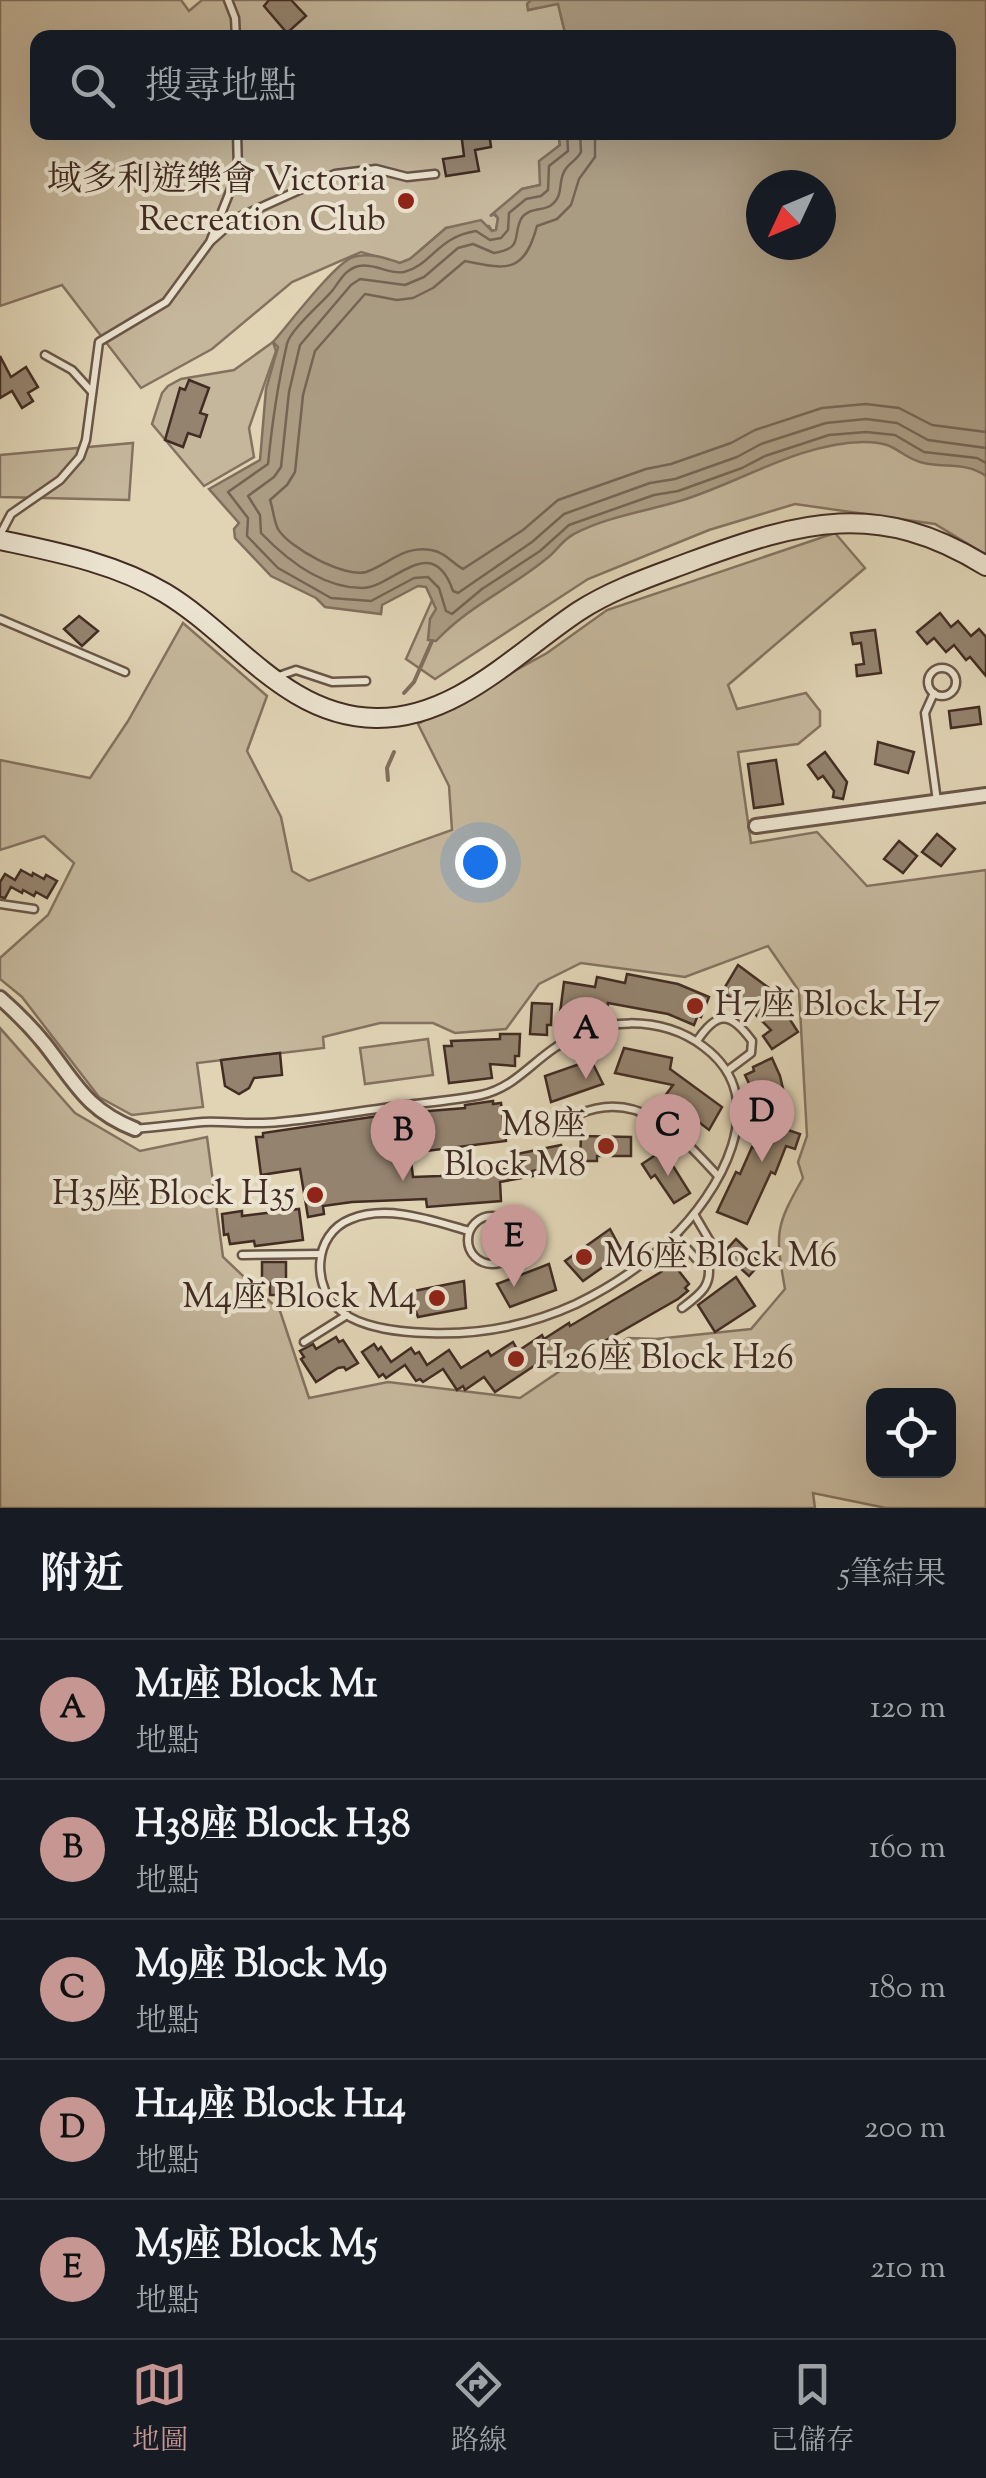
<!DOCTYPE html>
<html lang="zh-TW">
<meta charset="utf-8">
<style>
body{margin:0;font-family:"Sorts Mill Goudy","Noto Serif TC",serif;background:#242831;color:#f1f3f6}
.controls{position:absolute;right:30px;bottom:30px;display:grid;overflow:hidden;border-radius:20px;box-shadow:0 10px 40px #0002}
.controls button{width:90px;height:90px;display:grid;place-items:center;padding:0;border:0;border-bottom:2px solid #363941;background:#171b24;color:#f1f3f6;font:50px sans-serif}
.compass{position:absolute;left:746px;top:170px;width:90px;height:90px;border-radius:50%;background:#171b24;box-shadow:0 10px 40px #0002;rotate:226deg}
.you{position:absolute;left:480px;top:862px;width:35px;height:35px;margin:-25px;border:8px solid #fff;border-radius:50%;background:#1a73e8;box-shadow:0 0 0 15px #1a73e833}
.badge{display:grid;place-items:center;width:65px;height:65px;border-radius:50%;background:#c59692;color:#111;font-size:32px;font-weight:700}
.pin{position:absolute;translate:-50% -82px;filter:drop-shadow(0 2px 5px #0008)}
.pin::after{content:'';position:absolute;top:52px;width:35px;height:30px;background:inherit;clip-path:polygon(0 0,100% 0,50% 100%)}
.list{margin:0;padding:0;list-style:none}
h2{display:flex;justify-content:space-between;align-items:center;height:130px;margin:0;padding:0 40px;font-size:42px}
h2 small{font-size:32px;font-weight:400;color:#9ea1a6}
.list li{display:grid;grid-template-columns:65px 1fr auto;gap:30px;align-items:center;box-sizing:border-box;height:140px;padding:0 40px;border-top:2px solid #363941}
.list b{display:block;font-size:38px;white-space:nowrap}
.list p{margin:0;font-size:32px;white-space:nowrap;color:#9ea1a6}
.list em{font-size:32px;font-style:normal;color:#9ea1a6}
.icon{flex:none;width:55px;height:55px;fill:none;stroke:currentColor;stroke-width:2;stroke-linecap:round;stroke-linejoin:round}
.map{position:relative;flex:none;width:986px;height:1508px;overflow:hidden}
.search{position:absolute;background:#171b24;box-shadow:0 10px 40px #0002;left:30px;right:30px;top:30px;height:110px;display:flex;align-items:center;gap:25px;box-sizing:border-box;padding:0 35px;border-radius:20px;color:#9ea1a6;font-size:38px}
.sheet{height:830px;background:#171b24}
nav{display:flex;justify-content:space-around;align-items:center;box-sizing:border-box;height:140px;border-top:2px solid #363941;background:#171b24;font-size:28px;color:#9ea1a6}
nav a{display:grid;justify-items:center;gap:5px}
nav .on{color:#c59692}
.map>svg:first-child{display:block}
.green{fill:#c5b79c;stroke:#847260;stroke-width:2.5;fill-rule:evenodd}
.water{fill:#aa9b83;stroke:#806f5d;stroke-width:2.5;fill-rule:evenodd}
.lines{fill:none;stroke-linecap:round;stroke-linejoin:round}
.shore{stroke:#766453;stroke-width:2.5}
.stream{stroke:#806f5d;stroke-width:4}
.building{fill:#94836f;stroke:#422c23;stroke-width:2.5}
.lane-casing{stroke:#6a5648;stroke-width:11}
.street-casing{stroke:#6a5648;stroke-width:18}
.secondary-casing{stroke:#422c23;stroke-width:22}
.lane{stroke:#ebe3cf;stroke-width:6}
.street{stroke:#ebe3cf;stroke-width:12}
.secondary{stroke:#ebe3cf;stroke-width:18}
.poi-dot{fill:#8f2418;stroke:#ebe3cf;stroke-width:4}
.labels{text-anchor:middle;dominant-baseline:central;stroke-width:8;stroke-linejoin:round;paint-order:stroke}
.poi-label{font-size:35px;fill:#422c23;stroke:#ebe3cf;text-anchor:end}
</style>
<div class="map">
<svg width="986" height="1508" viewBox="0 0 986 1508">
<rect width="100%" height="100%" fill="#e0d4b5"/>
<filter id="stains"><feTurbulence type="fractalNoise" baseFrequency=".002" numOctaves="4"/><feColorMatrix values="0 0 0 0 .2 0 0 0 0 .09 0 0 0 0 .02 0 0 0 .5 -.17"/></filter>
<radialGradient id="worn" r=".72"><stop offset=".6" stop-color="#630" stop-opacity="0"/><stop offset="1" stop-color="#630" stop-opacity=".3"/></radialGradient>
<g class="green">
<path d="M0,0H181L189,11L202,0H531L529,10L558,3L566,37L219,38L217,33L212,38H38V132H558L560,145C538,164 544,159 540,185L522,189L493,214L498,218L496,230L492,231L489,226L446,228L410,259L400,263L361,252L292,282L212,349L141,388L62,285L0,306Z"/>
<path d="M273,342L276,351L249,428L254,457L204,486L152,424L162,393L168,386L181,379L234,370Z"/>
<path d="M854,422L986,470V555L935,524L795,504L709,530L588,579L435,679L406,659L437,589L490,557Z"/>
<path d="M133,443L129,500L0,497V455Z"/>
<path d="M835,533L865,568L728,685L737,709L806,693L820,711V726L798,744L738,752L751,843L817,832L867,886L986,870V1508H886L813,1493L815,1508H0V1028L75,1113L140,1151L207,1137L223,1257L280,1311L309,1398L388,1382L520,1398L560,1371L593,1362L628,1338L656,1339L751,1329L785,1289C775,1233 775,1227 803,1178L798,1162L807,1136L799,991L768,946L685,977L581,963L539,984L506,1029L455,1033L433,1023H380L323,1037L324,1048L197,1063L203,1107L132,1115L99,1097L22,997L0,979V958L48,915L74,863L44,836L0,850V760L90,778L128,721L183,623L267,696L247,751L281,817L292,871L309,881L452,830L449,786L418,724L547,653L607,610ZM874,1396H948V1470H874Z"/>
<path d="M428,1039L433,1075L365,1084L360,1048Z"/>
</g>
<path class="water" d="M531,0H986V476C965,461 942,469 920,462C896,454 897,442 864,442C800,443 743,481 683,500C648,511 608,516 574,534C563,539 556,552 546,559C511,588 467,607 436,641L428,640L430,619L436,609L426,587L418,586L382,605L381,614L325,607L316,598L271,576L235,538L234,529L239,523L209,489L260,460L266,389L278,347L273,342C289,324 335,263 353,257C368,252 386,258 400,263L410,259L446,228L481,220L492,231L496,230L498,218L495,214L490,216L522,189L540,185L539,161L560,145L558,133L948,132V38L566,37L558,4L528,10L527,4ZM761,185H821V245H761Z"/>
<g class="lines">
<g class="shore">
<path d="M567,132L568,151L549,166L548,190L541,196L526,199L509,213L508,230L501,238L490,240L476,231C437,237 432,265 404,272C390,275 375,263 359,266C345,269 340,281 332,291C322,303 290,330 287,344C278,383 272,424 268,464L228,492L248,518L247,536L278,568L331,598L371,601L414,578L428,577L439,588L446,611L452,614L482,589L540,551L569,525L654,495L678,491L742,468L765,456L829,435L866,432L895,435L924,452L977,458L986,463"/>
<path d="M580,132L581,152C577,160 569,163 565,170C557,182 565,196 550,206C541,211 527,208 521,219C512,237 524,248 494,253L473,244L458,248L424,277L405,285L360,279L351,285L300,345L289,392L281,467L274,477L248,496L260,515L261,533C287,560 323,588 362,588C393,588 432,530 453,591L458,593L532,542L564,514L650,483L675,479L737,457L761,444L826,423L866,419L897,423L928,440L986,448"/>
<path d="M595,132V157L579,179L571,205L557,219L537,226C524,275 505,269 465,261L433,288L413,298L397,300L365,294L315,351L303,395L295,472L287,485L270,500C273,508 274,522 278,529C289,548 345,578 366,572C389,564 404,545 431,550C445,552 452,563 463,569L523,530L558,500L646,469L671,464L731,443L755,430L822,408L866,404L899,408L932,425L986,432"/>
</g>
<g class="stream">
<path d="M404,693L414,682L432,641"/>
<path d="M388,780L387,768L394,752"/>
</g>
</g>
<g class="building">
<path d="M269,0H291L306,16L287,33L264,6Z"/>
<path d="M461,132H489L491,147L475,150L479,171L446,176L443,159L464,156Z"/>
<path d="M0,356L11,377L26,367L38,387L28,393L33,401L22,408L12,391L0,398Z"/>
<path d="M189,380L209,388L200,413L207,415L200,437L188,433L183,447L165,440L180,388L185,390Z"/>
<path d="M940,613L951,627L958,621L971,636L979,629L986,637V676L970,657L966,660L954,645L946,652L934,638L927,644L917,632Z"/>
<path d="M79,616L98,631L82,646L64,629Z"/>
<path d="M875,630L881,673L857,676L856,665L864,664L861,643L853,644L851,633Z"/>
<path d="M979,707L981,724L951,728L949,711Z"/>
<path d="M878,742L914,752L908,773L875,764Z"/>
<path d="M825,752L847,782L843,799L833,797L834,791L823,776L818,779L808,765Z"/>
<path d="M776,760L783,804L754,808L748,764Z"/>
<path d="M937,834L955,849L941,866L922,852Z"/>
<path d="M899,841L917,856L903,873L884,859Z"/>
<path d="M21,870L32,876L33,873L44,879L46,875L57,881L47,898L36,892L34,896L23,890L22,893L11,887L5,898L0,897V882L5,874L15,880Z"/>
<path d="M738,965L781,997L778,1001L798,1032L772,1049L763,1036L771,1030L750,1009L722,992Z"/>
<path d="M627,974L678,984L709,997L701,1017L698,1015L694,1025L668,1014L608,1003L607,1011L581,1005L577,1006L576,1016L560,1013L564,982L595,987L597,977L625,983Z"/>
<path d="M532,1003L552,1004L551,1025H547V1035L530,1034Z"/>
<path d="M500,1034H520L519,1056H515V1066L490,1064L492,1078L449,1083L444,1046H452L451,1041L500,1039Z"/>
<path d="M624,1048L672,1058L670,1069L722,1107L709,1130L665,1096L673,1085L615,1073Z"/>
<path d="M280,1053L282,1075L254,1078L249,1088L239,1094L225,1086L221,1060Z"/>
<path d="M772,1058L780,1076L788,1110L757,1116L754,1101L757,1100L745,1075L754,1071L753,1067Z"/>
<path d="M591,1060L603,1084L551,1102L545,1076Z"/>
<path d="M493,1101V1104L501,1103L506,1141L410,1153L413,1177L440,1176L514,1168L512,1155L561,1145L565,1165L532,1171L533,1176L500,1182L501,1201L427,1207L426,1199L352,1202L323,1206L324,1214L308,1217L300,1169L261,1175L256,1137H263V1133L392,1114L465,1108V1105Z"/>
<path d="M770,1124L800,1134L795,1149L786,1146L775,1174L771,1172L747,1224L717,1212L736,1172L740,1174L752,1147L761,1151Z"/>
<path d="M581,1136L631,1137V1156H597V1161H580Z"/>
<path d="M663,1150L690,1193L674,1203L655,1175L651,1178L642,1164Z"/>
<path d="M299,1209L303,1240L255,1246L254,1241L230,1244L228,1234L224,1235L222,1214L242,1211V1216Z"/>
<path d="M610,1229L623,1253L583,1281L565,1261Z"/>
<path d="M736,1239L758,1260L754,1263L758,1266L749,1276L728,1257L731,1254L726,1250Z"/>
<path d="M671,1261L689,1284L685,1288L688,1291L678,1299L573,1359L570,1354L546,1370L540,1362L495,1392L484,1377L465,1390L463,1386L457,1390L443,1369L423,1382L420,1379L416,1381L405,1365L386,1378L383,1374L379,1377L362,1352L374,1344L378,1350L381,1347L391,1362L411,1348L415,1354L419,1352L427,1365L449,1350L461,1368L488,1351L491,1356L513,1342L518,1351L542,1335L544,1339L569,1323L570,1326L661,1272Z"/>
<path d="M262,1262H286V1295H270V1283H262Z"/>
<path d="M549,1264L556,1290L510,1307L497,1284Z"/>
<path d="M736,1277L755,1306L715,1332L698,1305Z"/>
<path d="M464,1281L466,1308L418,1317L409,1292Z"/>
<path d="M336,1337L339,1342L343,1340L358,1363L346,1370L344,1367L338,1368L316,1382L301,1359L304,1357L300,1351L313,1344L316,1349Z"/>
</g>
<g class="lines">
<defs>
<g id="lane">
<path d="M228,0L235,18L236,38"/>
<path d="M211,241L237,218L335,174L376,169L407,177L435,174"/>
<path d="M45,355L72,370L92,392"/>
<path d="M0,535L11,514L60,480L80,457L86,440L99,342L166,302L210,242L238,171L237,132"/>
<path d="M0,619L125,672"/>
<circle cx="942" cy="682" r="14"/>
<path d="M276,677L296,670L332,682L366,681"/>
<path d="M934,693L925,713L937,801"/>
<path d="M0,904L34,909"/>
<path d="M697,1041C717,1011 730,1011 752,1041L751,1053L727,1071"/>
<path d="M527,1116C547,1127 560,1122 579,1114C640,1088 681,1136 718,1176"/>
<path d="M135,1129C158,1127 181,1124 203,1122C228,1121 254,1125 279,1122C316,1119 354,1112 391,1107C420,1103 451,1101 481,1095C513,1088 530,1064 556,1047C598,1016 662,1015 704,1047C775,1100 719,1194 669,1241C642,1266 609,1288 576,1304C530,1325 479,1335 429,1333C402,1332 364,1329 342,1312C311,1289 312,1234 351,1219C388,1204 433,1221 469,1231"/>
<circle cx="492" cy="1240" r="24"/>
<path d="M675,1235L699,1262L708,1263L712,1259L711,1243L694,1214"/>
<path d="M242,1255L321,1254"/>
<path d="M682,1308C699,1295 713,1286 708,1263"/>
<path d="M304,1342L347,1315"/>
</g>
<g id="street">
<path d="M756,826L986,795"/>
<path d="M0,998C16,1012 31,1027 44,1043C75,1082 86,1110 135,1129"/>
</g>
<path id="secondary" d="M0,540C56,552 115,563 165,593C235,635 286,717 376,718C456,719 517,652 579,611C613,589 653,576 690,562C801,521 878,499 986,566"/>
</defs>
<use href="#lane" class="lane-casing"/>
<use href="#street" class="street-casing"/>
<use href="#secondary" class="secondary-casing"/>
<use href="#lane" class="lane"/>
<use href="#street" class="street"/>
<use href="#secondary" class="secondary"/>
</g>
<g class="poi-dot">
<circle cx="406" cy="201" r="10"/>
<circle cx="695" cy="1006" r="10"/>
<circle cx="606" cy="1146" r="10"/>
<circle cx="315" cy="1195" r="10"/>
<circle cx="584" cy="1257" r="10"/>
<circle cx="437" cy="1298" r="10"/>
<circle cx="516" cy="1359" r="10"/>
</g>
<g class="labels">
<g class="poi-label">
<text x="386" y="181">域多利遊樂會 Victoria<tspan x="386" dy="40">Recreation Club</tspan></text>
<text x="715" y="1006" text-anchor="start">H7座 Block H7</text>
<text x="586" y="1126">M8座<tspan x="586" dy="40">Block M8</tspan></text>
<text x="295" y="1195">H35座 Block H35</text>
<text x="604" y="1257" text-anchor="start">M6座 Block M6</text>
<text x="417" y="1298">M4座 Block M4</text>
<text x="536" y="1359" text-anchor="start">H26座 Block H26</text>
</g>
</g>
<rect width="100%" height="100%" filter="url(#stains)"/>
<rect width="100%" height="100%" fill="url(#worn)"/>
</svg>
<div class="controls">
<button><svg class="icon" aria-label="locate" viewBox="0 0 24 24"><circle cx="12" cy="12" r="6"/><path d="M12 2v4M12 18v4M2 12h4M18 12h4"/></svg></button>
</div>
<svg class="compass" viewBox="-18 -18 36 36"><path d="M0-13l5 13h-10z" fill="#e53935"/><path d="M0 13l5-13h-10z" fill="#9ea1a6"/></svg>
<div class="you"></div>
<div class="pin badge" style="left:586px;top:1079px">A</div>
<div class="pin badge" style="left:403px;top:1181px">B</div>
<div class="pin badge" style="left:668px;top:1176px">C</div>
<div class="pin badge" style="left:762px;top:1162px">D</div>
<div class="pin badge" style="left:514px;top:1287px">E</div>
<div class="search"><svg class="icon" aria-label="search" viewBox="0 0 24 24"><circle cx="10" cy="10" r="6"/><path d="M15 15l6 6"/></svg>搜尋地點</div>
</div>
<section class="sheet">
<h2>附近<small>5筆結果</small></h2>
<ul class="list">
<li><span class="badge">A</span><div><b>M1座 Block M1</b><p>地點</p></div><em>120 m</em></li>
<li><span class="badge">B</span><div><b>H38座 Block H38</b><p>地點</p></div><em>160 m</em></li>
<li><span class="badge">C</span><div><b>M9座 Block M9</b><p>地點</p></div><em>180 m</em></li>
<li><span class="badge">D</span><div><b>H14座 Block H14</b><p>地點</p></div><em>200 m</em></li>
<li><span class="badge">E</span><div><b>M5座 Block M5</b><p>地點</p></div><em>210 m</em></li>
</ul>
</section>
<nav>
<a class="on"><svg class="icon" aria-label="map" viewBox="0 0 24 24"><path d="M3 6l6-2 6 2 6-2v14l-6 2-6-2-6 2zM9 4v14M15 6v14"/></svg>地圖</a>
<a><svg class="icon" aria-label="directions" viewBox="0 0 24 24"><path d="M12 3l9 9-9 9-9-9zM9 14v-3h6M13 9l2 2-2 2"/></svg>路線</a>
<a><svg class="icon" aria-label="saved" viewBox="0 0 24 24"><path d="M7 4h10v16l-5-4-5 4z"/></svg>已儲存</a>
</nav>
